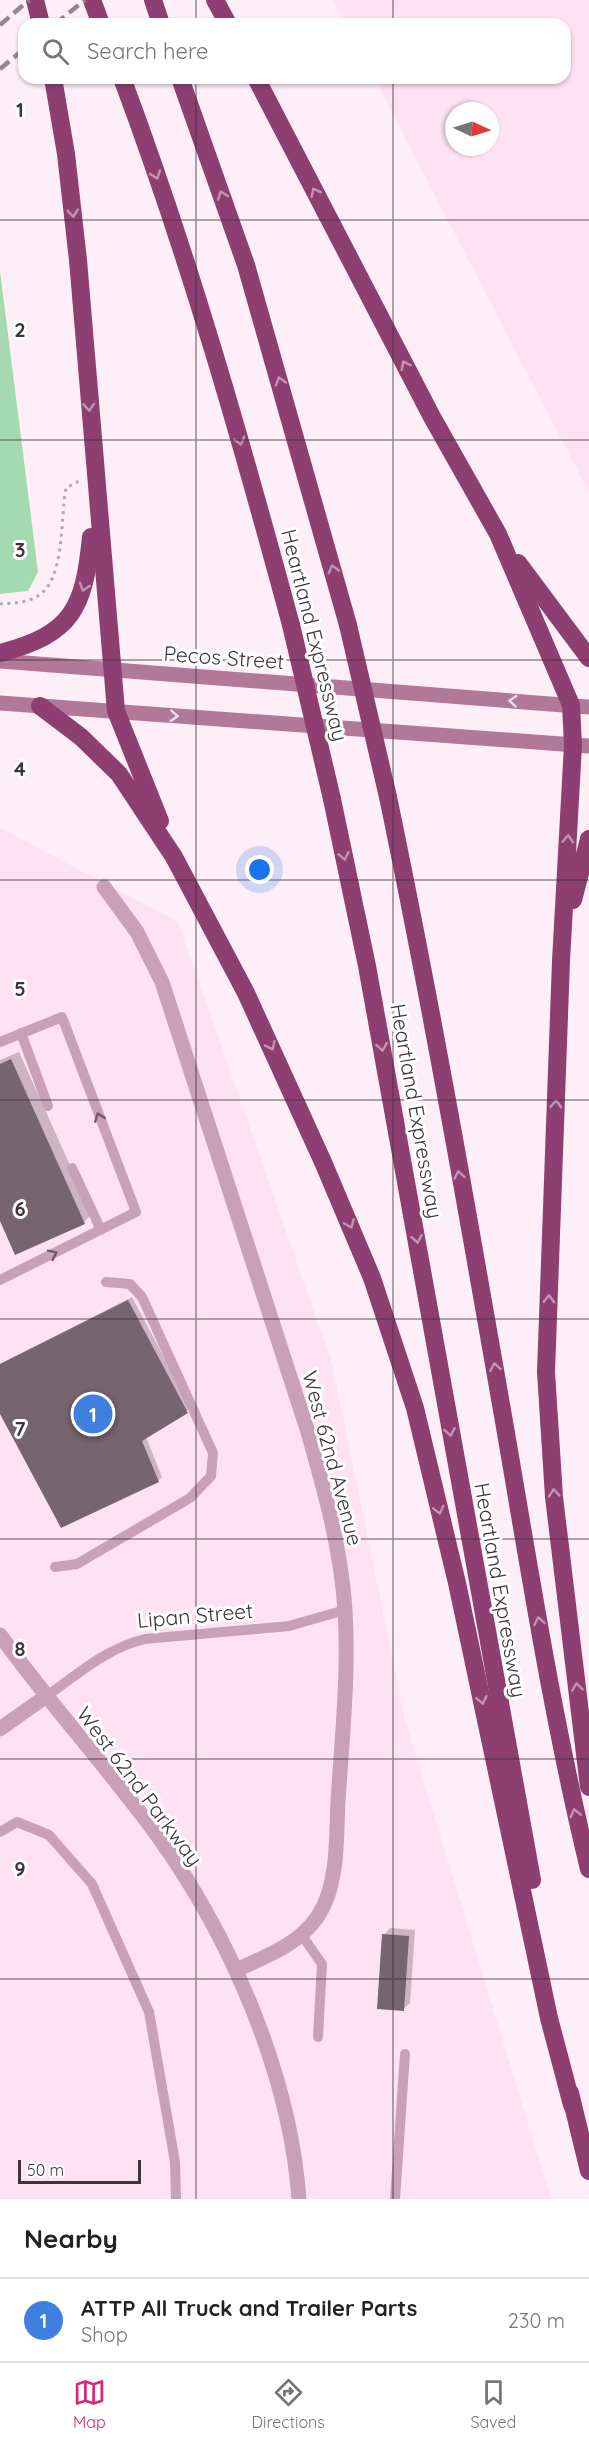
<!DOCTYPE html>
<style>
body{margin:0;font-family:Quicksand,sans-serif;background:#f2f2f2;color:#222}
.compass{position:absolute;left:445px;top:102px;width:54px;height:54px;border-radius:50%;background:#fff;box-shadow:0 2px 4px #0004;rotate:94deg}
.scale{position:absolute;left:18px;bottom:15px;width:123px;box-sizing:border-box;padding-left:6px;border:3px solid #3d3539;border-top:0;font-size:16px;line-height:21px;white-space:nowrap;color:#3d3539;-webkit-text-stroke:4px #fff;paint-order:stroke}
.you{position:absolute;left:260px;top:870px;width:21px;height:21px;margin:-15px;border:4px solid #fff;border-radius:50%;background:#1a73e8;box-shadow:0 0 0 9px #1a73e833}
.badge{display:grid;place-items:center;width:39px;height:39px;border-radius:50%;background:#db2777;color:#fff;font-size:20px;font-weight:700}
.pin{position:absolute;translate:-50% -50%;border:3px solid #fff;box-shadow:0 2px 6px #0006}
.list{margin:0;padding:0;list-style:none}
h2{display:flex;justify-content:space-between;align-items:center;height:78px;margin:0;padding:0 24px;font-size:26px}
h2 small{font-size:20px;font-weight:400;color:#767676}
.list li{display:grid;grid-template-columns:39px 1fr auto;gap:18px;align-items:center;box-sizing:border-box;height:84px;padding:0 24px;border-top:2px solid #e0e0e0}
.list b{display:block;font-size:22px;white-space:nowrap}
.list p{margin:0;font-size:20px;white-space:nowrap;color:#767676}
.list em{font-size:20px;font-style:normal;color:#767676}
.icon{flex:none;width:33px;height:33px;fill:none;stroke:currentColor;stroke-width:2;stroke-linecap:round;stroke-linejoin:round}
.map{position:relative;flex:none;width:589px;height:2199px;overflow:hidden}
.search{position:absolute;background:#fff;box-shadow:0 2px 4px #0004;left:18px;right:18px;top:18px;height:66px;display:flex;align-items:center;gap:15px;box-sizing:border-box;padding:0 21px;border-radius:18px;color:#767676;font-size:22px}
.sheet{height:162px;background:#fff}
nav{display:flex;justify-content:space-around;align-items:center;box-sizing:border-box;height:84px;border-top:2px solid #e0e0e0;background:#fff;font-size:16px;color:#767676}
nav a{display:grid;justify-items:center;gap:3px}
nav .on{color:#db2777}
.map>svg:first-child{display:block}
.built{fill:#ffe2f2;fill-rule:evenodd}
.green{fill:#a4dab0}
.shadow{fill:#0003}
.building{fill:#76646e}
.lines{fill:none;stroke-linecap:round;stroke-linejoin:round}
.path{stroke:#b4a7ae;stroke-width:3;stroke-dasharray:3 4.5;stroke-linecap:butt}
.service{stroke:#c8a1b7;stroke-width:10}
.minor{stroke:#c8a1b7;stroke-width:15}
.tertiary{stroke:#c8a1b7;stroke-width:15}
.secondary{stroke:#b1789a;stroke-width:15}
.motorway{stroke:#8e3f72;stroke-width:18}
.rail{stroke:#94888e;stroke-width:4.5;stroke-dasharray:12 6;stroke-linecap:butt}
.motorway-bridge{stroke:#8e3f72;stroke-width:18}
.oneway{stroke:#c195b1}
.oneway2{stroke:#ecdde6}
.oneway3{stroke:#6e5b65}
.grid{fill:none;stroke:#3d3539;stroke-width:1.5;stroke-opacity:0.55}
.labels{text-anchor:middle;dominant-baseline:central;stroke-width:6;stroke-linejoin:round;paint-order:stroke}
.street-label{font-size:21px;fill:#3d3539;stroke:#fff}
.grid-label{font-size:20px;text-anchor:middle;font-weight:bold;fill:#3d3539;stroke:#fff;stroke-width:6;stroke-linejoin:round;paint-order:stroke}
</style>
<div class="map">
<svg width="589" height="2199" viewBox="0 0 589 2199">
<rect width="100%" height="100%" fill="#feeef7"/>
<g class="built">
<path d="M333,0H589V492L374,78H565V24H346ZM454,111H490V147H454Z"/>
<path d="M0,828L178,922L332,1363L405,1720L551,2199H0Z"/>
</g>
<path class="green" d="M0,271L38,572L28,591L0,594Z"/>
<g class="shadow">
<path d="M19,1052L92,1214L84,1222L0,1218V1060Z"/>
<path d="M132,1297L191,1408L146,1437L162,1477L158,1481L0,1411V1364Z"/>
<path d="M390,1928L415,1930L410,2003L403,2009L384,1935Z"/>
</g>
<g class="building">
<path d="M11,1059L85,1224L15,1255L0,1221V1064Z"/>
<path d="M128,1300L188,1413L142,1441L159,1482L61,1528L0,1414V1364Z"/>
<path d="M382,1934L409,1936L404,2011L377,2009Z"/>
</g>
<g class="lines">
<path class="path" d="M0,604C12,603 26,603 36,597C66,582 60,516 66,488L79,481"/>
<g class="service">
<path d="M21,1033L48,1106"/>
<path d="M0,1042L62,1017L136,1212L0,1280"/>
<path d="M72,1168L101,1230"/>
<path d="M55,1567L77,1564L190,1498L211,1476L213,1453L142,1297L130,1284L106,1282"/>
<path d="M45,1697C77,1675 106,1648 145,1639L289,1626L345,1610"/>
<path d="M0,1832L17,1822L49,1835L92,1884L149,2012L175,2162L176,2199"/>
<path d="M301,1934L322,1964L318,2037"/>
<path d="M395,2199L405,2054"/>
</g>
<g class="minor">
<path d="M104,887L137,932L162,982L307,1429C324,1488 341,1548 345,1610C349,1674 342,1738 338,1801C336,1837 339,1884 318,1916C300,1944 265,1957 236,1970"/>
<path d="M0,1729L45,1697"/>
</g>
<path class="tertiary" d="M0,1635C50,1704 107,1767 157,1835C230,1936 290,2074 299,2199"/>
<g class="secondary">
<path d="M0,661L589,707"/>
<path d="M0,703L589,746"/>
</g>
<g class="motorway">
<path d="M35,0L41,24"/>
<path d="M92,0L101,24"/>
<path d="M153,0L161,24"/>
<path d="M215,0L228,24"/>
<path d="M53,78L66,154L78,260L116,711L160,821"/>
<path d="M122,78C189,257 241,440 291,625"/>
<path d="M180,78L246,265L348,625"/>
<path d="M256,78L432,417L498,534L571,705L573,745L561,961L546,1372L554,1497L589,1787"/>
<path d="M518,563L589,658"/>
<path d="M0,653C73,634 84,608 91,537"/>
<path d="M40,706L81,737L119,774L174,857L246,993L323,1162L372,1278L415,1408L457,1583L549,2018L572,2105"/>
<path d="M388,797C432,1008 469,1221 506,1433C531,1579 554,1725 589,1869"/>
<path d="M332,799L367,966L532,1880"/>
<path d="M573,900L589,839"/>
<path d="M570,2093L589,2171"/>
</g>
<g class="rail">
<path d="M55,24L85,0"/>
<path d="M0,25L29,0"/>
<path d="M0,69L24,49"/>
</g>
<g class="motorway-bridge">
<path d="M291,625L332,799"/>
<path d="M348,625L388,797"/>
</g>
</g>
<defs><path id="oneway-chevron" d="M-2-3.5L2.5 0L-2 3.5" fill="none" stroke-width="1.6" stroke-linecap="round" stroke-linejoin="round" transform="scale(1.5)"/></defs>
<g class="oneway">
<use href="#oneway-chevron" transform="translate(156 175) rotate(71)"/>
<use href="#oneway-chevron" transform="translate(315 192) rotate(-117)"/>
<use href="#oneway-chevron" transform="translate(222 195) rotate(-109)"/>
<use href="#oneway-chevron" transform="translate(73 213) rotate(84)"/>
<use href="#oneway-chevron" transform="translate(405 365) rotate(-117)"/>
<use href="#oneway-chevron" transform="translate(280 381) rotate(-106)"/>
<use href="#oneway-chevron" transform="translate(89 407) rotate(86)"/>
<use href="#oneway-chevron" transform="translate(240 441) rotate(74)"/>
<use href="#oneway-chevron" transform="translate(333 569) rotate(-105)"/>
<use href="#oneway-chevron" transform="translate(84 587) rotate(108)"/>
<use href="#oneway-chevron" transform="translate(568 839) rotate(-87)"/>
<use href="#oneway-chevron" transform="translate(344 856) rotate(78)"/>
<use href="#oneway-chevron" transform="translate(271 1046) rotate(65)"/>
<use href="#oneway-chevron" transform="translate(382 1047) rotate(80)"/>
<use href="#oneway-chevron" transform="translate(556 1104) rotate(-88)"/>
<use href="#oneway-chevron" transform="translate(459 1175) rotate(-100)"/>
<use href="#oneway-chevron" transform="translate(350 1224) rotate(67)"/>
<use href="#oneway-chevron" transform="translate(417 1239) rotate(80)"/>
<use href="#oneway-chevron" transform="translate(549 1299) rotate(-88)"/>
<use href="#oneway-chevron" transform="translate(495 1367) rotate(-100)"/>
<use href="#oneway-chevron" transform="translate(450 1432) rotate(80)"/>
<use href="#oneway-chevron" transform="translate(554 1493) rotate(-95)"/>
<use href="#oneway-chevron" transform="translate(439 1510) rotate(76)"/>
<use href="#oneway-chevron" transform="translate(539 1621) rotate(-100)"/>
<use href="#oneway-chevron" transform="translate(577 1687) rotate(-97)"/>
<use href="#oneway-chevron" transform="translate(482 1700) rotate(78)"/>
<use href="#oneway-chevron" transform="translate(575 1813) rotate(-104)"/>
</g>
<g class="oneway2">
<use href="#oneway-chevron" transform="translate(513 701) rotate(-175)"/>
<use href="#oneway-chevron" transform="translate(174 716) rotate(4)"/>
</g>
<g class="oneway3">
<use href="#oneway-chevron" transform="translate(99 1117) rotate(-111)"/>
<use href="#oneway-chevron" transform="translate(53 1254) rotate(-26)"/>
</g>
<path class="grid" d="M196,0V24M393,0V24M196,78V2199M393,78V2199M0,220H589M0,440H589M0,660H589M0,880H589M0,1100H589M0,1319H589M0,1539H589M0,1759H589M0,1979H589"/>
<g class="labels">
<g class="street-label">
<text transform="translate(315 635) rotate(76)">Heartland Expressway</text>
<text transform="translate(224 657) rotate(4)">Pecos Street</text>
<text transform="translate(417 1111) rotate(80)">Heartland Expressway</text>
<text transform="translate(333 1458) rotate(75)">West 62nd Avenue</text>
<text transform="translate(501 1590) rotate(80)">Heartland Expressway</text>
<text transform="translate(195 1615) rotate(-5)">Lipan Street</text>
<text transform="translate(140 1786) rotate(53)">West 62nd Parkway</text>
</g>
</g>
<g class="grid-label">
<text x="20" y="117">1</text>
<text x="20" y="337">2</text>
<text x="20" y="557">3</text>
<text x="20" y="776">4</text>
<text x="20" y="996">5</text>
<text x="20" y="1216">6</text>
<text x="20" y="1436">7</text>
<text x="20" y="1656">8</text>
<text x="20" y="1876">9</text>
</g>
</svg>
<svg class="compass" viewBox="-18 -18 36 36"><path d="M0-13l5 13h-10z" fill="#e53935"/><path d="M0 13l5-13h-10z" fill="#767676"/></svg>
<div class="scale">50 m</div>
<div class="you"></div>
<div class="pin badge" style="left:93px;top:1414px;background:#3f7fe0">1</div>
<div class="search"><svg class="icon" aria-label="search" viewBox="0 0 24 24"><circle cx="10" cy="10" r="6"/><path d="M15 15l6 6"/></svg>Search here</div>
</div>
<section class="sheet">
<h2>Nearby<small></small></h2>
<ul class="list">
<li><span class="badge" style="background:#3f7fe0">1</span><div><b>ATTP All Truck and Trailer Parts</b><p>Shop</p></div><em>230 m</em></li>
</ul>
</section>
<nav>
<a class="on"><svg class="icon" aria-label="map" viewBox="0 0 24 24"><path d="M3 6l6-2 6 2 6-2v14l-6 2-6-2-6 2zM9 4v14M15 6v14"/></svg>Map</a>
<a><svg class="icon" aria-label="directions" viewBox="0 0 24 24"><path d="M12 3l9 9-9 9-9-9zM9 14v-3h6M13 9l2 2-2 2"/></svg>Directions</a>
<a><svg class="icon" aria-label="saved" viewBox="0 0 24 24"><path d="M7 4h10v16l-5-4-5 4z"/></svg>Saved</a>
</nav>
